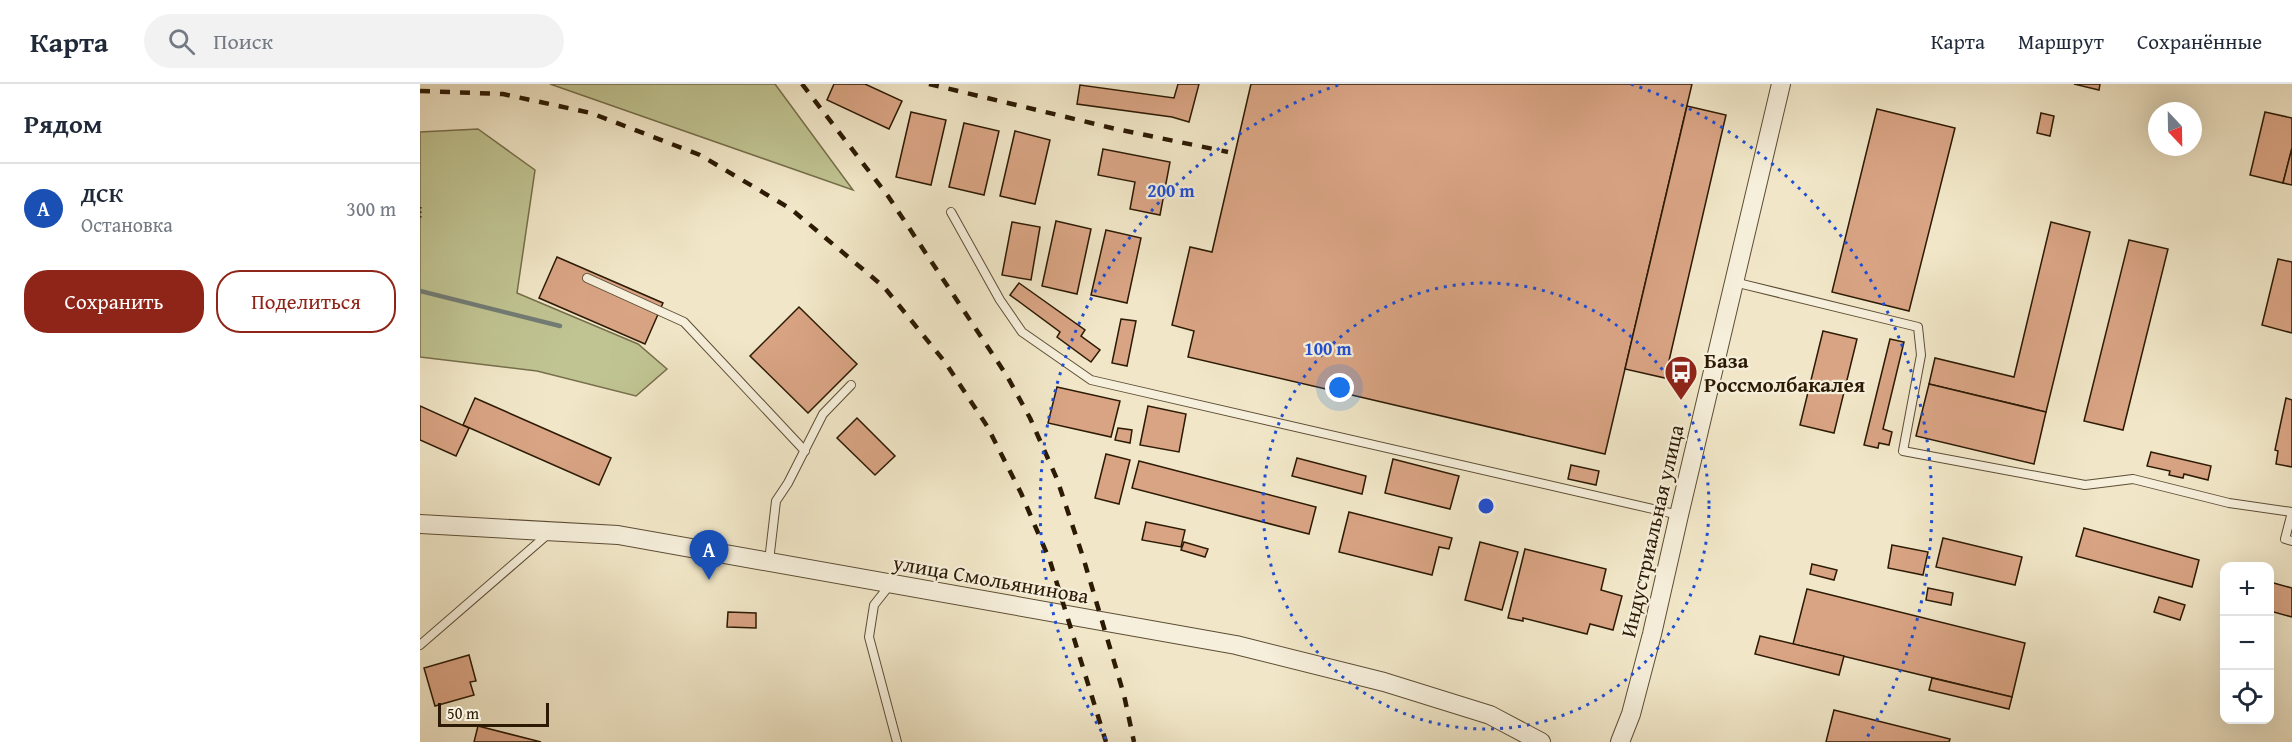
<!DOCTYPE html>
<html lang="ru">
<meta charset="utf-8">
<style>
body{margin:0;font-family:"Gentium Book Plus",serif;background:#f2f2f3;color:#1f2937}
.controls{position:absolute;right:18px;bottom:18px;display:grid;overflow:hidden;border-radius:12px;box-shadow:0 6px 24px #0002}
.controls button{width:54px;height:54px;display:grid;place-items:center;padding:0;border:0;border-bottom:2px solid #e0e1e3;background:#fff;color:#1f2937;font:30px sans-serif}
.compass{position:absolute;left:1728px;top:18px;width:54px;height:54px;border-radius:50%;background:#fff;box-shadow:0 6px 24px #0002;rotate:158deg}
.scale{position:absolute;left:18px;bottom:15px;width:111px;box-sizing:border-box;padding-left:6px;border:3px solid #2c1a04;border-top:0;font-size:16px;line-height:21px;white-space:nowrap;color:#2c1a04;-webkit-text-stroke:4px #f6efdb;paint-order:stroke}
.you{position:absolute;left:920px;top:304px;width:21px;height:21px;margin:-15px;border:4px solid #fff;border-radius:50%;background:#1a73e8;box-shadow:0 0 0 9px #1a73e833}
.badge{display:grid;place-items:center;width:39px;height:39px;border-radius:50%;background:#8f2418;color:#fff;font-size:20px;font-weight:700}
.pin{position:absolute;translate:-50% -50px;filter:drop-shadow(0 2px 3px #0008)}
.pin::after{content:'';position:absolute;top:32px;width:21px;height:18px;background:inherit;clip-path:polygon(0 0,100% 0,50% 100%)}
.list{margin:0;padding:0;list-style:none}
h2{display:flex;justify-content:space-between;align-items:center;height:78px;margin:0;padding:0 24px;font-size:26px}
h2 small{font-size:20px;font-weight:400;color:#747a83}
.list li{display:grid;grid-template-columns:39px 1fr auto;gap:18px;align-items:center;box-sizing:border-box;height:90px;padding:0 24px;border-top:2px solid #e0e1e3}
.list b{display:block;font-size:22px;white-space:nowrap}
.list p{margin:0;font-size:20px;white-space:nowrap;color:#747a83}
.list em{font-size:20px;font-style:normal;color:#747a83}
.actions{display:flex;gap:12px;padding:18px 24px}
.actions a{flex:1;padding:14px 0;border:2px solid #8f2418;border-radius:24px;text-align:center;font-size:21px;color:#8f2418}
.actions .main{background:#8f2418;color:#fff}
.icon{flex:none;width:33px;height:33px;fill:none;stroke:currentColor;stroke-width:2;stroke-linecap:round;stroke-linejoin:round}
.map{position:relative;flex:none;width:1872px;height:658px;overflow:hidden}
header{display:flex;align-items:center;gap:36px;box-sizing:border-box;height:84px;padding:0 30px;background:#fff;border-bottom:2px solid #e0e1e3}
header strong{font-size:28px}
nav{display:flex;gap:33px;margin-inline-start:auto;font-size:21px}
.search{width:420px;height:54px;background:#f2f2f3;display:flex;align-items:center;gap:15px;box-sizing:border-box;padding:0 21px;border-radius:33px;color:#747a83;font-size:22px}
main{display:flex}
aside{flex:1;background:#fff}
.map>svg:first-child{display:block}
.green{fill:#c0c492;stroke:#766f4b;stroke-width:1.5}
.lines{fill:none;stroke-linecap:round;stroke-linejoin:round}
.stream{stroke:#727c75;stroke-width:4.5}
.building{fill:#d9a484;stroke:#2c1a04;stroke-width:1.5}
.service-casing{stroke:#5d4d35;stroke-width:10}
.tertiary-casing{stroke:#5d4d35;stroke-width:20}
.path{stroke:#2c1a04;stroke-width:3;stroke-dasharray:1.5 3;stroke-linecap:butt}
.service{stroke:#f6efdb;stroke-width:8}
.tertiary{stroke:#f6efdb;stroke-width:18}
.rail{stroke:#2c1a04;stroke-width:4.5;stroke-dasharray:10 10;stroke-linecap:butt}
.ring{fill:none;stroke:#1d4ed8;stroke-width:3;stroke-dasharray:3 6}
.labels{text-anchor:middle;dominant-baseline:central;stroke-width:4.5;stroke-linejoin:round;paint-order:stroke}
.poi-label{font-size:21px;font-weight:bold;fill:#2c1a04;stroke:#f6efdb;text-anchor:start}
.street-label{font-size:21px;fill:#2c1a04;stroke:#f6efdb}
.centre{fill:#1d4ed8;stroke:#f6efdb;stroke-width:3}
.ring-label{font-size:18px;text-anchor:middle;font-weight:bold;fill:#1d4ed8;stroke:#f6efdb;stroke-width:4.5;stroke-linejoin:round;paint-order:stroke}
</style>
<header>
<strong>Карта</strong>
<div class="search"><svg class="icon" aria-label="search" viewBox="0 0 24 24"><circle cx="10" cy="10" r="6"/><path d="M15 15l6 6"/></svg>Поиск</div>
<nav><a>Карта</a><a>Маршрут</a><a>Сохранённые</a></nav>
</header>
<main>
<aside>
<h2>Рядом<small></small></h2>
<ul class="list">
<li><span class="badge" style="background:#1a4fb4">A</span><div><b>ДСК</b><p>Остановка</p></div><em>300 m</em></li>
</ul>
<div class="actions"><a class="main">Сохранить</a><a>Поделиться</a></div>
</aside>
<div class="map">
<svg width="1872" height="658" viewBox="0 0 1872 658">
<rect width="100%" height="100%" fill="#f1e7c8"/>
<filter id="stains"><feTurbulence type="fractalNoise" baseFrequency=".00333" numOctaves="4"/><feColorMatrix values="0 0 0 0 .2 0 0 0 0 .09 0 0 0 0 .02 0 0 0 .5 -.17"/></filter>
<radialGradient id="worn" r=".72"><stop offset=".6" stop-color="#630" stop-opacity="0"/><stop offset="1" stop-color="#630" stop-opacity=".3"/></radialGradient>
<g class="green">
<path d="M130,0H355L433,106Z"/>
<path d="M58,45L115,86L97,209L218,260L247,285L216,312L117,287L0,273V48Z"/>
</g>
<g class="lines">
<path class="stream" d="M0,207L140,242"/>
</g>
<g class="building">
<path d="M414,0H445L482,17L469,45L407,16Z"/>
<path d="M758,0H779L769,38L752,33L657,20L660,1L754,14Z"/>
<path d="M831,0H1272L1185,370L768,273L774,247L752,241L770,163L792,168Z"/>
<path d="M1654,0H1680L1679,6Z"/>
<path d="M1267,22L1306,31L1245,294L1205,285Z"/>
<path d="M1457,25L1535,44L1489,227L1412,208Z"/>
<path d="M491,28L526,36L511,101L476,93Z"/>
<path d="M1845,28L1872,34V64L1863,99L1830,91Z"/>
<path d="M1621,29L1634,32L1630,52L1617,49Z"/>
<path d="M544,39L579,47L564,111L529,103Z"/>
<path d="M595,47L630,56L615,120L580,112Z"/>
<path d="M1872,64V101L1863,99Z"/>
<path d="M683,65L750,78L740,131L710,125L715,98L678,91Z"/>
<path d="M636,137L671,145L657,210L622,202Z"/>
<path d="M592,138L620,143L611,196L582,191Z"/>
<path d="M1631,138L1670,148L1626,328L1509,300L1515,274L1594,293Z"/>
<path d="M686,146L721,154L707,219L671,211Z"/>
<path d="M1709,156L1748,165L1703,346L1664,337Z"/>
<path d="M137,173L243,219L225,260L119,214Z"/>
<path d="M1858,175L1872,178V249L1842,241Z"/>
<path d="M599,199L665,246L661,252L680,266L671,278L637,253L640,248L590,211Z"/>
<path d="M379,223L437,280L388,329L330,272Z"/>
<path d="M701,235L716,237L707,282L692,279Z"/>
<path d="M1403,247L1437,255L1414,349L1380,341Z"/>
<path d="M1470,255L1484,258L1463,345L1472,348L1469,361L1459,359L1458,364L1444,361Z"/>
<path d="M1509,300L1626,328L1614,380L1496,352Z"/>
<path d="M637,303L700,317L691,353L628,339Z"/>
<path d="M55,314L191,374L179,401L43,341Z"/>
<path d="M1866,314L1872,316V383L1856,380L1858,367L1855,366Z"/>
<path d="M0,322L49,344L36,372L0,356Z"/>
<path d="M728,322L766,330L759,368L720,361Z"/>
<path d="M437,334L475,372L455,391L417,354Z"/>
<path d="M698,344L712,346L710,359L695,356Z"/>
<path d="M1731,368L1791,382L1788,396L1764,390L1763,394L1749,391L1750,387L1727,382Z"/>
<path d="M686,370L710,376L699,420L675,414Z"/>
<path d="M877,374L946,392L942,410L872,392Z"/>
<path d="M973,375L1039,392L1030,425L965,409Z"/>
<path d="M719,377L896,423L889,450L712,404Z"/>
<path d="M1151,381L1179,387L1176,401L1148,395Z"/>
<path d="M929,428L1032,454L1029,465L1019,463L1012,491L919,468Z"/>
<path d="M726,438L765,446L761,463L722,456Z"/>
<path d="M1664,444L1779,476L1772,503L1656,472Z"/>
<path d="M1523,454L1602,473L1595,501L1516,483Z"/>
<path d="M764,458L788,465L785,473L761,466Z"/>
<path d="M1060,458L1098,468L1082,526L1045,516Z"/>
<path d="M1472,461L1508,468L1503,491L1468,484Z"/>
<path d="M1105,465L1186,485L1181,506L1202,512L1193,546L1170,540L1167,550L1103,534V537L1088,534Z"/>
<path d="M1392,480L1417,486L1414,496L1390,490Z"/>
<path d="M1850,498L1872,504V533L1850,527Z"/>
<path d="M1508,504L1533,509L1531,521L1506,516Z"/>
<path d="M1387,505L1605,559L1592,613L1373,560Z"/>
<path d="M1739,513L1765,521L1760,536L1734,528Z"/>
<path d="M308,528L336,529V544L307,543Z"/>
<path d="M1340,552L1424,572L1419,591L1335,570Z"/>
<path d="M49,571L56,597L50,598L54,611L15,622L4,584Z"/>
<path d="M1512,594L1592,613L1589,625L1509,606Z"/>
<path d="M1414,626L1530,655L1529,658H1406Z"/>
<path d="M58,642L121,658H54Z"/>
</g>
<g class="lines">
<defs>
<g id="service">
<path d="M531,128L580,216L602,248L671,296L1259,431"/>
<path d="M167,194L264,238L385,367"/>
<path d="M1314,198L1498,243L1501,271L1483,367L1665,401L1713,395L1809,419L1872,428"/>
<path d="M1872,428L1865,455L1872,457"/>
<path d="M349,477L356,417L368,399L403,330L431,301"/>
<path d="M469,502L454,521L449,553L477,658"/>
<path d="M0,561L127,451"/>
</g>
<g id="tertiary">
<path d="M0,440L198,451L816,561L964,598L1070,631L1121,658"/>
<path d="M1200,658L1211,630L1232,550L1259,431L1361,0"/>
</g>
</defs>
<use href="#service" class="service-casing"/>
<use href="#tertiary" class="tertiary-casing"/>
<path class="path" d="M0,123V134"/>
<use href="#service" class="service"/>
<use href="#tertiary" class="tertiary"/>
<g class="rail">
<path d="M382,0L468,112L587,292L610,334L637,395L663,473L704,611L714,658"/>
<path d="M509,0L696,45L808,68"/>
<path d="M0,7L83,10L171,29L280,71L371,125L464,203L525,278L567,342L601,409L630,477L686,658"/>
</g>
</g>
<g class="ring">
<circle cx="1066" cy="422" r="223"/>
<path d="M686 655A446 446 0 0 1 921 0M1211 0A446 446 0 0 1 1446 655"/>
</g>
<defs>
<symbol id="bus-pin" viewBox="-11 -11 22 30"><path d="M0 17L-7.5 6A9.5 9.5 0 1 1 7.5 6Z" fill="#8f2418" stroke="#f6efdb"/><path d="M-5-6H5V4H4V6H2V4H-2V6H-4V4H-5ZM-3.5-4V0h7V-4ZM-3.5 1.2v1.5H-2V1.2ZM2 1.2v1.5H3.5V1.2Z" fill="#fff"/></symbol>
</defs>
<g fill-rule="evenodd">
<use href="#bus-pin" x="1242" y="269" width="38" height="52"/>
</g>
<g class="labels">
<g class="poi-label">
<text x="1284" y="276">База<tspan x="1284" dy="24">Россмолбакалея</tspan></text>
</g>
<g class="street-label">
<text transform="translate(1232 447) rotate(-77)">Индустриальная улица</text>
<text transform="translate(571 495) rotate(10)">улица Смольянинова</text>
</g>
</g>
<circle cx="1066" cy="422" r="9" class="centre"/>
<g class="ring-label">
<text x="751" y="113">200 m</text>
<text x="908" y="271">100 m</text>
</g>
<rect width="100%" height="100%" filter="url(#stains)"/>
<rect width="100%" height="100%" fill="url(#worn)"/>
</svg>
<div class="controls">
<button>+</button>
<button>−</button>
<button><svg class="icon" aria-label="locate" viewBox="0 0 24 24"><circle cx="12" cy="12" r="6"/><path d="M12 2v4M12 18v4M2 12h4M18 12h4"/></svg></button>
</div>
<svg class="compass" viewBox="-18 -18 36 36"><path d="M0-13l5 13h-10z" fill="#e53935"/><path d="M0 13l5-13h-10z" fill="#747a83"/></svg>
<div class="scale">50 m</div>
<div class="you"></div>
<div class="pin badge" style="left:289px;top:496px;background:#1a4fb4">A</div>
</div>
</main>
